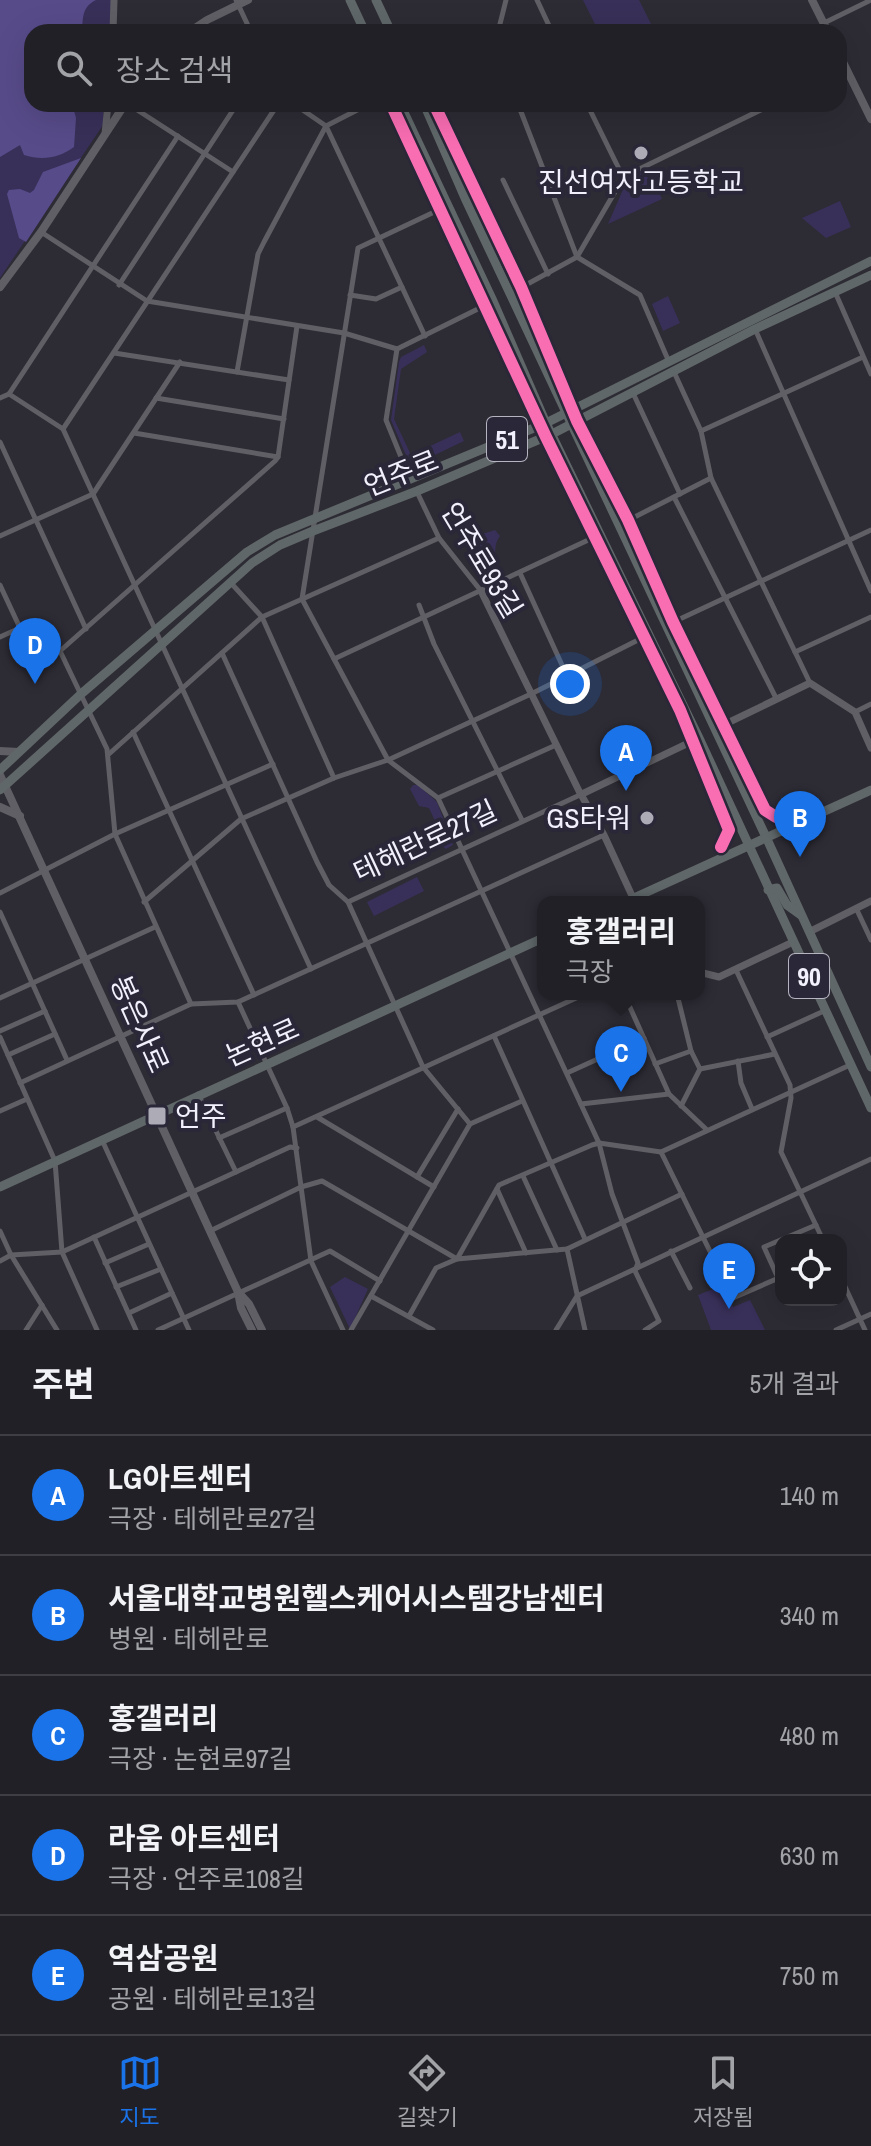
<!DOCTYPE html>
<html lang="ko">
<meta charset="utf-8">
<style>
body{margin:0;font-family:"Archivo Narrow","Noto Sans KR",sans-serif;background:#2e2d33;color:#f1f3f6}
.controls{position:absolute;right:24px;bottom:24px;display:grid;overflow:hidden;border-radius:16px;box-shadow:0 8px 32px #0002}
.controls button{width:72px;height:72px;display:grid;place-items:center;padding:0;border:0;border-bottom:2px solid #3f3e44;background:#222027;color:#f1f3f6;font:40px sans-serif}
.you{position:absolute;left:570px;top:684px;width:28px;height:28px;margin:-20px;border:6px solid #fff;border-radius:50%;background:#1a73e8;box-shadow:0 0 0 12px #1a73e833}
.badge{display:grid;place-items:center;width:52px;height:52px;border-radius:50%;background:#1a73e8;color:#fff;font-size:26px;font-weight:700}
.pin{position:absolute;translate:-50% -66px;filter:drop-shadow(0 2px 4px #0008)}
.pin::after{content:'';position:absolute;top:42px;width:28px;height:24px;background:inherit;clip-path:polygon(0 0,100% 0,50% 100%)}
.popup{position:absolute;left:537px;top:896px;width:168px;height:104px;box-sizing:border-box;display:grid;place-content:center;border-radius:16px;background:#222027;filter:drop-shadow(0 2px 6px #0005);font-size:26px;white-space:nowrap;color:#a2a3a7}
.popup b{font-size:30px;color:#f1f3f6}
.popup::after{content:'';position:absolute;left:50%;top:100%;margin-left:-16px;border:16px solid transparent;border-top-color:#222027}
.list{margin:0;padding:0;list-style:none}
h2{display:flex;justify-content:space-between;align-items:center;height:104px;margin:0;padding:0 32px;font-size:34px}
h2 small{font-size:26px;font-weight:400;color:#a2a3a7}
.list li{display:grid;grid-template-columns:52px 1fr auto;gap:24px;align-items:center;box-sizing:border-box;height:120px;padding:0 32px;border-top:2px solid #3f3e44}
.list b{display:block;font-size:30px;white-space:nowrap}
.list p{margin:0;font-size:26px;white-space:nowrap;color:#a2a3a7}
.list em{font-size:26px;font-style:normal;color:#a2a3a7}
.icon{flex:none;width:44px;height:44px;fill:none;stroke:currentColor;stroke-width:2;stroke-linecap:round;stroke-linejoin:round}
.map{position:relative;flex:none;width:871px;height:1330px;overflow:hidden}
.search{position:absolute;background:#222027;box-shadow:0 8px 32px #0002;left:24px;right:24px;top:24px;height:88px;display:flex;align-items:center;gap:20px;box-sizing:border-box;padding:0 28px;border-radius:24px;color:#a2a3a7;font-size:30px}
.sheet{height:704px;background:#222027}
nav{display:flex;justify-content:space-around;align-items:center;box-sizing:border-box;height:112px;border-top:2px solid #3f3e44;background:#222027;font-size:22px;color:#a2a3a7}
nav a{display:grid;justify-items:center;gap:4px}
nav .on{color:#1a73e8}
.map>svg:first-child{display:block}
.green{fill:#393059}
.forest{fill:#584b8a}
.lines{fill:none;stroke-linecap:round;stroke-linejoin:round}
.minor{stroke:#605f65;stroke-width:5}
.tertiary{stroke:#605f65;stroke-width:7}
.secondary{stroke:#605f65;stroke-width:8}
.primary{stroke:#5f6768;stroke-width:9}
.cycleway-casing{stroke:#2a2738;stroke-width:17}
.cycleway{stroke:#f96db3;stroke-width:12}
.poi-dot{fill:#adabb6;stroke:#2a2738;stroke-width:3}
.labels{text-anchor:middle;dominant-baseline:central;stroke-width:8;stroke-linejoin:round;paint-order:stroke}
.shield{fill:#2a2738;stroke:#b6b4c1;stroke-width:2}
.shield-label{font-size:26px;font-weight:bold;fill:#f2f0fc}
.poi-label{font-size:28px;fill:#f2f0fc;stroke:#2a2738}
.street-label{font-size:28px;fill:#f2f0fc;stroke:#2a2738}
</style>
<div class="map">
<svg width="871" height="1330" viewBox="0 0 871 1330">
<rect width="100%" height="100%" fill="#2d2b34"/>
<g class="green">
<path d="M0,0H113L110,32H32V104H104L103,125L0,278Z"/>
<path d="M583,0H639L655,32H599Z"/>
<path d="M648,169L662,199L608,224L628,178Z"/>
<path d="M840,201L851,227L826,238L802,218Z"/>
<path d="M668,296L680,323L663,331L652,304Z"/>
<path d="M424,345L427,352L401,369L394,419L411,455L460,432L464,441L416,464L408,460L391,420L399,362L401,357Z"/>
<path d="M495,530L500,536C491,547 499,561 492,571H482L464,540L469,544L476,536Z"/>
<path d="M413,785H418L437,802L453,845L446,849L441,845L445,843L429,808L419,806L410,789Z"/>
<path d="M417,877L424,891L374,916L367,902Z"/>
<path d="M345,1277L368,1289L350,1329L330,1287Z"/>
<path d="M723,1285L733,1307L750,1300L765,1330H711L698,1295Z"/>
</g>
<g class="forest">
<path d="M0,0H96C82,7 83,17 82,32H32V104H72L76,118L74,147C59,158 42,161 24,155L20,145L0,157Z"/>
<path d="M81,158L26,242L19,238L7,194L9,190L20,189L30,193L34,190L43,172Z"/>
</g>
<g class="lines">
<g class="minor">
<path d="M236,0L251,32"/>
<path d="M537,0L552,32"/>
<path d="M824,23L871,0"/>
<path d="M498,32L506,0"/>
<path d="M128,104L233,172"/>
<path d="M294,104L326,126L425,336"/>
<path d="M518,104L577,257L640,295L669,362"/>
<path d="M587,104L623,177"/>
<path d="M623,177L773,104"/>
<path d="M503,180L548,274"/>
<path d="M447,206L358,248L302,599L388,760L438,798L599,1143L612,1194L638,1263L635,1271L659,1321L645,1330"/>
<path d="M41,232L147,301L344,333L397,349L492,302"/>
<path d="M119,285L237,104"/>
<path d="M835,292L871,374"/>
<path d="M511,293L577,257L623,178"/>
<path d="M350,295L376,299L402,287"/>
<path d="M755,329L871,591"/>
<path d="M397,349L386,420L410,479"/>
<path d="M114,353L289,380"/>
<path d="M237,372L258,254L264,242L326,126L369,104"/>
<path d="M674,372L701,431L711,478L810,683"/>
<path d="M633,393L680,494"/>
<path d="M9,394L63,429L311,969"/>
<path d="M0,398L9,394L178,136"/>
<path d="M156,398L284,419"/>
<path d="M63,429L278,104"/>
<path d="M701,431L863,357"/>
<path d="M134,433L278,457"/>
<path d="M0,442L86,629"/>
<path d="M417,492L439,538L481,591"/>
<path d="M674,497L776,698"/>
<path d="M619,525L711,478"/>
<path d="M0,536L93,494L180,362"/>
<path d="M520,573L567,676"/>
<path d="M231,583L262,617L334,778"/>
<path d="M0,585L20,628L60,651L107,749L115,834L191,1004"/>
<path d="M419,605L434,644L522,820"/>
<path d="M667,625L871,530"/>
<path d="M0,637L20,628"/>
<path d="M60,651L275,461L278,457L297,326"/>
<path d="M795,652L871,617"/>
<path d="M222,653L317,862L329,885L348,902L423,1067L470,1124"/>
<path d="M334,659L599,535"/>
<path d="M855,712L871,704"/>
<path d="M133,732L254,995"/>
<path d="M109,754L262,617L439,538"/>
<path d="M438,798L556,745"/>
<path d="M0,893L115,834L273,764"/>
<path d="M144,902L241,819L334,778L388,760L531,694L648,635"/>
<path d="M348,902L582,794"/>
<path d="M856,908L871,940"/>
<path d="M0,912L67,1060"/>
<path d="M736,970L790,1085L791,1098L781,1152L823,1240"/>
<path d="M624,994L669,1094L707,1130"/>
<path d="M677,994L691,1051L700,1069"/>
<path d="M0,998L155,927"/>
<path d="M238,1002L287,1108L293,1127L311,1261L343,1330"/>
<path d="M0,1031L45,1011"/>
<path d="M494,1036L585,1239"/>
<path d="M0,1037L55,1161L62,1252L97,1330"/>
<path d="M767,1037L824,1011"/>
<path d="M8,1055L55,1034"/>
<path d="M738,1061L741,1083L752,1109"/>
<path d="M655,1064L691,1051"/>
<path d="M700,1069L775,1054"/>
<path d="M567,1073L644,1038"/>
<path d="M20,1083L191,1004L238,1002L604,835"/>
<path d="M198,1094L236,1172"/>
<path d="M581,1104L669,1094"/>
<path d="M681,1106L700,1069"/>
<path d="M0,1111L27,1099"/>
<path d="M317,1117L434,1187"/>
<path d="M293,1127L585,994"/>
<path d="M219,1138L287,1108"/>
<path d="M102,1140L189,1330"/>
<path d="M661,1152L733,1298L781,1277"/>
<path d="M523,1176L557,1250"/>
<path d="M417,1177L458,1109"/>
<path d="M497,1189L526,1253"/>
<path d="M0,1231L11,1255L57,1330"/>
<path d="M210,1231L301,1187L322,1181L457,1259L567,1249L682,1194"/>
<path d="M94,1237L136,1330"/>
<path d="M567,1249L585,1330"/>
<path d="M671,1251L690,1288"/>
<path d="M0,1261L11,1255L62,1252L290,1147L297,1148"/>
<path d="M105,1263L149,1244"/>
<path d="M778,1278L764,1247L816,1225"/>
<path d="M841,1278L865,1330"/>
<path d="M116,1287L161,1269"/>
<path d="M371,1296L433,1330"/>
<path d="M129,1313L172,1293"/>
<path d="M409,1316L436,1268L457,1259L499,1185L592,1145L599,1143L661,1152L850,1065"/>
<path d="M26,1330L42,1305"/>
<path d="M158,1330L330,1251L380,1281"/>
<path d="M351,1330L470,1124L522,1101"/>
<path d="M556,1330L577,1296L871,1159"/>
<path d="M836,1330L871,1314"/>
</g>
<g class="tertiary">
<path d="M113,32L114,0"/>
<path d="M105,134L108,104"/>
<path d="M481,591L579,791L604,835L634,900"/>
<path d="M715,729L810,683L855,712L871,748"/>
<path d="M582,794L699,738"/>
<path d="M809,932L871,901"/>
<path d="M699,972L719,977L793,942"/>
</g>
<g class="secondary">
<path d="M812,0L828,32"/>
<path d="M189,32L207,20L248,0"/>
<path d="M839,54L871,119"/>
<path d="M0,287L41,232L125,104"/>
<path d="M0,751L19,752"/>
<path d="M0,775L238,1292L241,1308L252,1330"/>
<path d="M0,807L20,816"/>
<path d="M239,1293L249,1304L262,1330"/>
</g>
<g class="primary">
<path d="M350,0L365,32"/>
<path d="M376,0L391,32"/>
<path d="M400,104L493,301L546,423L699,738L871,1108"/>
<path d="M424,104L465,198L766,837L871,1067"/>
<path d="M0,770L81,694L247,552L275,535L546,423L871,261"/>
<path d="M0,790L252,563L280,545L313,531L417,491L552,434L755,329L871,275"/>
<path d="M768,890L777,888L787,905L801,915"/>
<path d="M625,902L871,790"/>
<path d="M0,1187L543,938"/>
</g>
<defs>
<g id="cycleway">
<path d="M391,104L546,437L680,710L729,830L721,847"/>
<path d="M434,104L521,287L577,421L628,520L673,622L765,810L776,817"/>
</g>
</defs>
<use href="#cycleway" class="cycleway-casing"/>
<use href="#cycleway" class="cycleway"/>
</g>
<g class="poi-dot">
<circle cx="641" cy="153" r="8"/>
<circle cx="647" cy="818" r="8"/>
<rect x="147" y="1106" width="20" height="20" rx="4"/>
</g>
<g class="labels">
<g class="shield">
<rect x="487" y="417" width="40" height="44" rx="6"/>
<rect x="789" y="954" width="40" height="44" rx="6"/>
</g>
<g class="shield-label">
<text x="507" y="439">51</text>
<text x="809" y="976">90</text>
</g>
<g class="poi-label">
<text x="641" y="182">진선여자고등학교</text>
<text x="631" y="818" text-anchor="end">GS타워</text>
<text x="175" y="1116" text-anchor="start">언주</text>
</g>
<g class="street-label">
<text transform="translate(401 473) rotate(-22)">언주로</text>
<text transform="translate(482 560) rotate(59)">언주로93길</text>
<text transform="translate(425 841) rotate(-25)">테헤란로27길</text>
<text transform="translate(140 1024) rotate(66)">봉은사로</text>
<text transform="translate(262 1042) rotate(-24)">논현로</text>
</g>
</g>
</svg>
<div class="controls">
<button><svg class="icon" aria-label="locate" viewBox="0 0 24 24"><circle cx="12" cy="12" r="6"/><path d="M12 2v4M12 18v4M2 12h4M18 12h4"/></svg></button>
</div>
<div class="you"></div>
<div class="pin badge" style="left:626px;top:791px">A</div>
<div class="pin badge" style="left:800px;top:857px">B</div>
<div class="pin badge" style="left:621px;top:1092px">C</div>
<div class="popup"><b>홍갤러리</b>극장</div>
<div class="pin badge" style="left:35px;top:684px">D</div>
<div class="pin badge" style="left:729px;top:1309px">E</div>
<div class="search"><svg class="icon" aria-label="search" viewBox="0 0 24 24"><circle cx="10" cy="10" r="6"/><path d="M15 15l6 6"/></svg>장소 검색</div>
</div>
<section class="sheet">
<h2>주변<small>5개 결과</small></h2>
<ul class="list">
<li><span class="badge">A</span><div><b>LG아트센터</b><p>극장 · 테헤란로27길</p></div><em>140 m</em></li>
<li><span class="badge">B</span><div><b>서울대학교병원헬스케어시스템강남센터</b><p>병원 · 테헤란로</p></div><em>340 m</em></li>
<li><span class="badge">C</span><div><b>홍갤러리</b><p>극장 · 논현로97길</p></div><em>480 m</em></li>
<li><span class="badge">D</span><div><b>라움 아트센터</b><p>극장 · 언주로108길</p></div><em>630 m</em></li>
<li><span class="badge">E</span><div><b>역삼공원</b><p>공원 · 테헤란로13길</p></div><em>750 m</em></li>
</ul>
</section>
<nav>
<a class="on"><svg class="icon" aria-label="map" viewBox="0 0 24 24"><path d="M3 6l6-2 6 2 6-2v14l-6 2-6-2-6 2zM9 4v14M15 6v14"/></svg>지도</a>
<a><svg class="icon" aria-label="directions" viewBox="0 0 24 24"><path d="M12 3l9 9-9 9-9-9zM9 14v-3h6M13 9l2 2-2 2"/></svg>길찾기</a>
<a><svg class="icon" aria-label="saved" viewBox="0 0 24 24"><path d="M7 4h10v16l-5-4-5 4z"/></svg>저장됨</a>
</nav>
